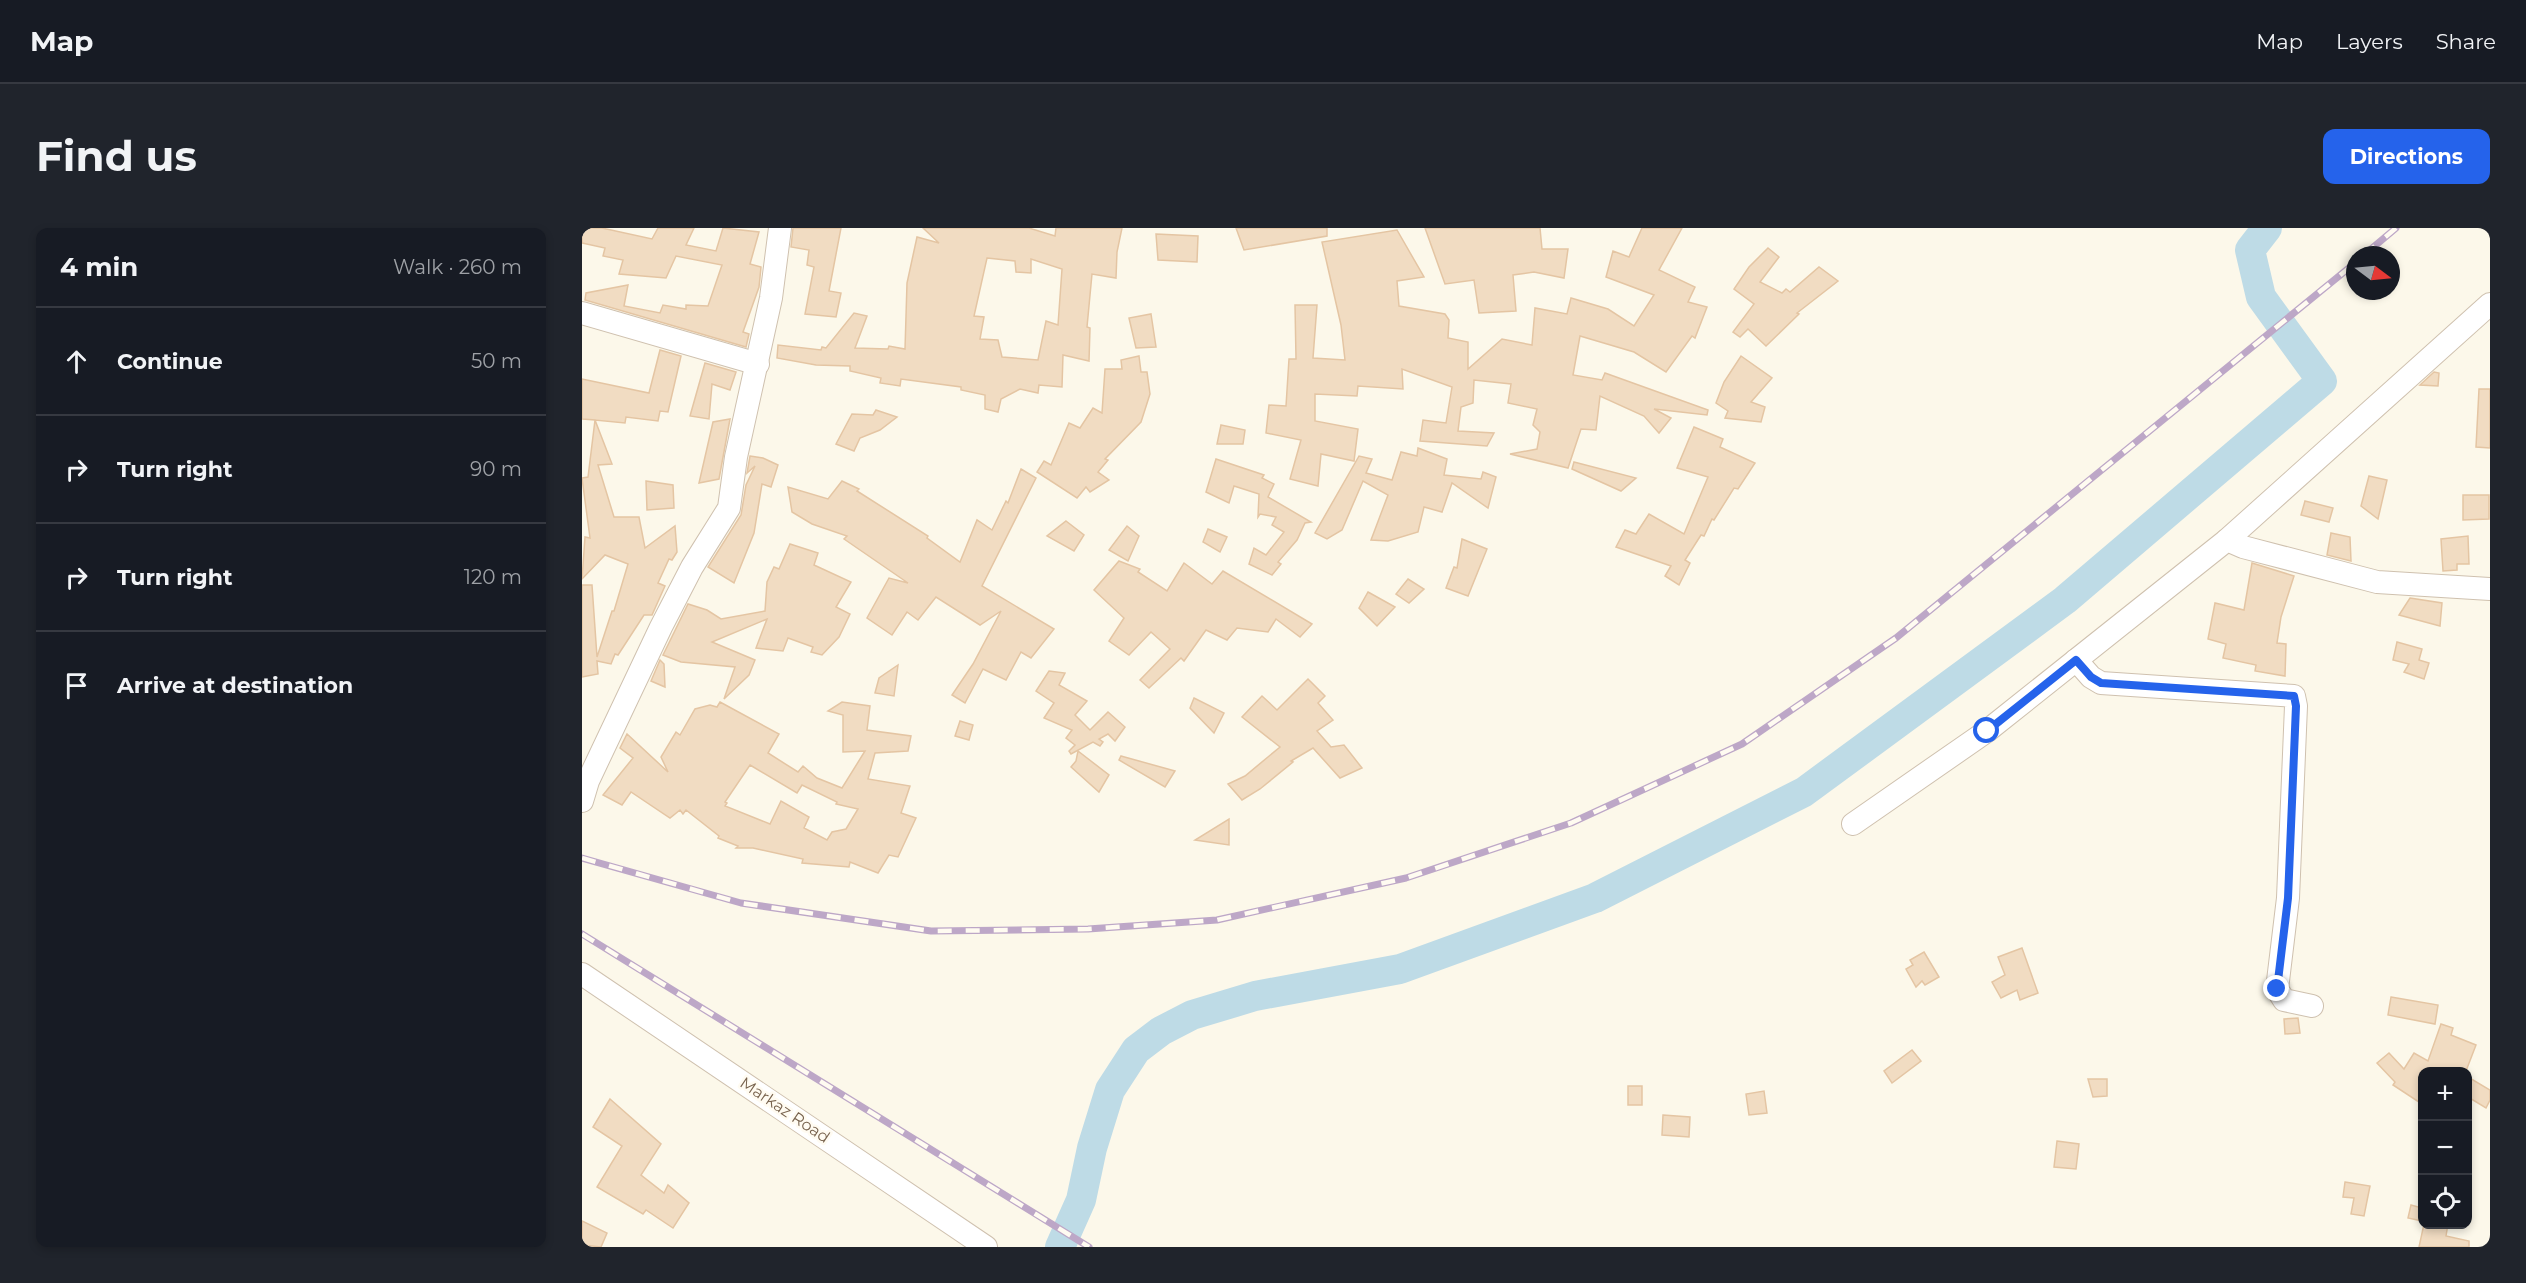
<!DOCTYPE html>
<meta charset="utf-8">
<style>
body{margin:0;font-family:Montserrat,sans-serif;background:#20242c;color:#f1f3f6}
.controls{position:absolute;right:18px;bottom:18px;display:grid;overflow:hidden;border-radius:12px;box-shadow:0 3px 9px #0003}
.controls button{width:54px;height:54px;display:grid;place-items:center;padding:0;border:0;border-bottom:2px solid #363941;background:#171b24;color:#f1f3f6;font:30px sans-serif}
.compass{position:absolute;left:1764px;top:18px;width:54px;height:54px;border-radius:50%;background:#171b24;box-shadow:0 3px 9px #0003;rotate:106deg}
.stop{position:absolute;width:18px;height:18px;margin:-14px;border:4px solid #2563eb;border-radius:50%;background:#fff}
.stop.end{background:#2563eb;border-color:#fff;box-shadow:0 2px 6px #0008}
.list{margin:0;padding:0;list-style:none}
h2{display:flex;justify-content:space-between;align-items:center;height:78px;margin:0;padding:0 24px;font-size:26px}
h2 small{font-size:20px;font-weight:400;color:#9ea1a6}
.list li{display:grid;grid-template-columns:39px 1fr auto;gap:18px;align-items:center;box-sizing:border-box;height:108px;padding:0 24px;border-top:2px solid #363941}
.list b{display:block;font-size:22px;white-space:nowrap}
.list em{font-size:20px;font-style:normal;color:#9ea1a6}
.icon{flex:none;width:33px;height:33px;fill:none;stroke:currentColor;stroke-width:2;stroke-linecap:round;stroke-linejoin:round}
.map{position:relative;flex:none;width:1908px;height:1019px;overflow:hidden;border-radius:12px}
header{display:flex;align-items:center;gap:36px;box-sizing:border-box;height:84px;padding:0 30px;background:#171b24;border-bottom:2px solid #363941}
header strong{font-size:28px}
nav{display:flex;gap:33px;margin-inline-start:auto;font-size:21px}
.intro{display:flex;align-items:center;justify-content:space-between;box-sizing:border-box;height:144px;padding:0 36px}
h1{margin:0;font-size:42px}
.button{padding:15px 27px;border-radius:12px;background:#2563eb;color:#fff;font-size:21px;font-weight:700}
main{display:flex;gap:36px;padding:0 36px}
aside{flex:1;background:#171b24;border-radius:12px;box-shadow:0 3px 9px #0003}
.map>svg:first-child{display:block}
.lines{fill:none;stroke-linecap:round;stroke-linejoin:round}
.river{stroke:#bedbe6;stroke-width:30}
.building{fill:#f1dcc2;stroke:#e4c5a3;stroke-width:1.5;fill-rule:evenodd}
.minor-casing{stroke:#cfc1af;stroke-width:24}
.minor{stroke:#fff;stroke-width:22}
.rail-casing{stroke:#bda7c7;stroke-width:7}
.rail{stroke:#fffbf1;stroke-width:4.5;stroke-dasharray:14;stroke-linecap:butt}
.route{stroke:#2563eb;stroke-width:8}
.labels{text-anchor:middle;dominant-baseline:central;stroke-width:5;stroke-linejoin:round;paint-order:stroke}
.street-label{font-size:16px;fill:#77624d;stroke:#fffbf1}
</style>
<header>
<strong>Map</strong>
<nav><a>Map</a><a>Layers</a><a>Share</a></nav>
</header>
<div class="intro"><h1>Find us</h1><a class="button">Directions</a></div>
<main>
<aside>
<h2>4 min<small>Walk · 260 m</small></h2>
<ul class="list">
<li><svg class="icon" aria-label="ahead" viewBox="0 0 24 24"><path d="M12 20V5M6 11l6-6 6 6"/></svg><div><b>Continue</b></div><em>50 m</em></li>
<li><svg class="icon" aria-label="right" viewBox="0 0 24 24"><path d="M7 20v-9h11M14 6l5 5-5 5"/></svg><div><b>Turn right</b></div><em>90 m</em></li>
<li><svg class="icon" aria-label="right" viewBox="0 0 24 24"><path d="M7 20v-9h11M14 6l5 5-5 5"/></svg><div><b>Turn right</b></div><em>120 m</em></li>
<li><svg class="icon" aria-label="arrive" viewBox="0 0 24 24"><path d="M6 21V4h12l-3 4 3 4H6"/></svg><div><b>Arrive at destination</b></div></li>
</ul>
</aside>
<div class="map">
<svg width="1908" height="1019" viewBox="0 0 1908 1019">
<rect width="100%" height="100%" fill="#fcf8ea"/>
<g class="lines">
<path class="river" d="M478,1019L499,972L510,920L528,862L554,822L579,803L610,787L673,768L818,741L1013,670L1222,564L1483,372L1740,153L1679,69L1668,22L1685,0"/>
</g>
<g class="building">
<path d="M0,0H20L70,11L76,0H112L104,17L134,23L141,0L177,4L168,36L179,39L177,59L161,104L167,106L164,119L3,72L4,65L46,57L42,78L78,85L81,77L104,81V77L126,78L140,37L94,28L84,50L37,46L41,32L21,28L23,20L0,15Z"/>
<path d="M211,0H259L247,63L259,65L254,89L223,86L232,39L225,37L227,22L209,19Z"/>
<path d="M341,0H447L473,8L474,0H540L535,24L534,50L510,46L505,99L508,100L507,133L481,127L480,159L457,157L456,165L438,161L419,171L416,184L403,181V167L379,162V159L319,151L318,158L298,155L299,150L268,143V138L234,137L195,130L196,117L239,122L240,119L244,120L272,85L285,88L273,120L306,121L307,118L323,121L325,55L335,9L357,15ZM405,30L433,33L434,44L449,45V31L480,41L476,97L464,93L456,132L420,129L416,112L398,111L402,89L392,88Z"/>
<path d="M654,0H745V8L662,22Z"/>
<path d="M843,0H958L960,21H986L982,50L952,44L931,47L934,83L897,85L892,52L863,56Z"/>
<path d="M1060,0H1100L1077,42L1113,59L1106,74L1125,79L1113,110L1110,108L1084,144L1052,124L998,108L991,147L1020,152L1023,145L1126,182L1125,187L1072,181L1089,190L1077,205L1062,188L1018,168L1014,202L999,201L986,240L928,226L955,221L958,204L951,197L955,181L926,175L929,156L892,152L891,175L879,179L876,203L912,205L905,218L838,213L841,192L864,195L870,159L820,141L821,161L776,158L775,168L733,166V193L776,201L772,233L739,226L736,258L708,251L719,212L684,205L687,177L704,178L707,131H714L713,77H735L731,130L763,132L759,97L740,14L815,2L842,49L815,53L817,78L863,86L867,92L866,110L886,114V141L920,111L950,117L953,80L985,86L989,70L1026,81L1052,98L1072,67L1024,49L1031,23L1047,29Z"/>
<path d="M574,6L616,8L615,34L576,32Z"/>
<path d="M1186,20L1197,29L1178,54L1200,65L1204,61L1208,64L1237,39L1256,53L1215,85L1217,86L1184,118L1166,101L1158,109L1151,104L1172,76L1152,61L1167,39Z"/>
<path d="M569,86L574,119L554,120L547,90Z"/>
<path d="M78,122L99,128L86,184L78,183L76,193L44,189L43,195L13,192L30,236L16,237L32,289H57L63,320L93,298L95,324L90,332L87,331L76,355L83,358L70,387H62L36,427L33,426L29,436L15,433L16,446L0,449V357H10L15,429L30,383H32L46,336L23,327L0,351L3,309L8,310L0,250L6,249L13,192L0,191V151L67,165Z"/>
<path d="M557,128L559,144H565L568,166L559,194L523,231L526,232L516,244L527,252L508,264L504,259L495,270L455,244L462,233L469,237L487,195L498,200L511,180L520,185L523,141H540L539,132Z"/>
<path d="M1159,128L1190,150L1169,174L1183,179L1179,194L1143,190L1146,183L1134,175L1142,154Z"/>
<path d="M123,135L154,144L148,162L130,156L127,191L108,188Z"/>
<path d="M1852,144L1857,145L1856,158L1838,157Z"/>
<path d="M1897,161H1908V220L1894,219Z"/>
<path d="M294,182L315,189L298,202L278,210L272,223L254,216L270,186L291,187Z"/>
<path d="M148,191L137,251L117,255L131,194Z"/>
<path d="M639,197L663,202L661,216H635Z"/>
<path d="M1112,199L1141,211L1138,219L1173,235L1156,261L1152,260L1132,292L1130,291L1122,308L1119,307L1103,332L1108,335L1097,357L1083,348L1089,338L1034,319L1043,302L1054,306L1067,286L1102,306L1126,249L1095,240Z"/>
<path d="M836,220L865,231L862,247L899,251L901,244L914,249L906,280L870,255L860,284L842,279L836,304L806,313L789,312L806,267L781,253L760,302L745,311L733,305L777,228L790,231L784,245L810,252L819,224L835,228Z"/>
<path d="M168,228L181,230L196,237L189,259L180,256L172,305L152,355L126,339L159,287L164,257L173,238L165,245Z"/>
<path d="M634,231L682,247L680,250L692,256L686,269L729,294L723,295L715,312L696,334L699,336L690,347L667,336L672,320L684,327L702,304L690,297L694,289L678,286L676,289L677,266L652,258L647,275L624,264Z"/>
<path d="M992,234L1054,250L1039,263L990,241Z"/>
<path d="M439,241L454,250L400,358L472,401L449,430L439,424L424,452L401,441L383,475L370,467L391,436L419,383L398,397L354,369L336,392L325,384L310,407L285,390L307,350L326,355L262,311L265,308L230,296L210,284L206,259L246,271L260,253L277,261L275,263L346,308L345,310L378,334L395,292L410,302L424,273L426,275Z"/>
<path d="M1787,248L1805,252L1796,291L1779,278Z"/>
<path d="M64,253L91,257L92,280L65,282Z"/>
<path d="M1881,267H1907V291L1881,292Z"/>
<path d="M1723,273L1751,280L1747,294L1719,287Z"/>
<path d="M484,293L502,307L492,323L465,308Z"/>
<path d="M545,298L557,308L546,333L527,322Z"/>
<path d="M626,301L645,309L638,324L621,314Z"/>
<path d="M1749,305L1768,309L1769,333L1745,327Z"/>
<path d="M1886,308L1887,336H1875V342L1861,343L1859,311Z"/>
<path d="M880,311L905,321L886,368L864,360L872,339L875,340Z"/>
<path d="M208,316L236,325L232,337L269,354L254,379L268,386L257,409L240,427L229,424L231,419L206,410L201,423L174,420L185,391L130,414L173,432L167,447L142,471L153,439L99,434L81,427L106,376L125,382L139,391L183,383L185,354L192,339L197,341Z"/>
<path d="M537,333L558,341L556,344L585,363L602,335L630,356L641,343L730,396L718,409L694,391L686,404L655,400L645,412L624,402L602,433L599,430L567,460L558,452L588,421L569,404L547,427L527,413L542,390L512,362Z"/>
<path d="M1670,335L1712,348L1699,389L1695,415L1704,416L1703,448L1673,443L1674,437L1641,430L1644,416L1626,411L1633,375L1662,382Z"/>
<path d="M826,351L842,361L827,375L814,366Z"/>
<path d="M786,364L813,379L795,398L777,380Z"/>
<path d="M1828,370L1860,375L1858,398L1817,387Z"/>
<path d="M1815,414L1840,421L1837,432L1847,435L1842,451L1822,444L1827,436L1811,432Z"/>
<path d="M78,432L82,436L83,459L69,453Z"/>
<path d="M316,437L312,468L293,465L297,450Z"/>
<path d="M467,443L483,445L477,457L505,473L493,487L508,502L526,484L543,499L533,513L526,506L517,511L521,514L518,518L511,514L489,526L487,523L493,517L484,510L490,502L462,490L472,475L454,463Z"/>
<path d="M726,451L743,468L736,475L751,492L735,503L749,519L762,517L780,540L758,550L731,520L709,533L711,534L678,561L660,572L646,556L663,548L698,519L660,489L680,468L695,482Z"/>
<path d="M612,470L642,485L632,505L608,480Z"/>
<path d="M138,474L197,506L186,525L216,544L221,538L235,550L260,560L283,523L261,524V487L246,483L260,474L288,478L285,502L329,508L326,523L293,525L286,551L328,558L319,585L334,590L316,629L307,627L296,645L268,634L267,639L220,635L221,631L171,620H154L156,618L136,610L137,608L104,582L101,586L98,582L88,590L49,564L40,577L21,567L51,530L38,520L45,506L86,544L79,529L94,504L98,507L113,481L128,477L135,479ZM168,537L215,565L220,557L255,574L254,576L276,581L264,601L250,604L245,612L222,600L227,589L199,573L188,596L143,578L145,575L143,574Z"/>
<path d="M378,493L391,497L387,512L373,508Z"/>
<path d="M496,523L527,547L517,564L489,539L494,533Z"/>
<path d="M539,528L593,543L583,559L537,532Z"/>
<path d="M647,591V617L613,612Z"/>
<path d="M1440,720L1456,765L1438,772L1435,762L1419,770L1410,754L1423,747L1416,729Z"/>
<path d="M1342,724L1357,749L1343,757L1340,753L1334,759L1324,741L1331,737L1328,732Z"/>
<path d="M1809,769L1856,777L1853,796L1806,787Z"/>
<path d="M1716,790L1718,805L1703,806L1702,791Z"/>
<path d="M1859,796L1871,800L1869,807L1894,817L1884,843H1840V876L1811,857L1813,854L1795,835L1807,825L1822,841L1832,825L1846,833Z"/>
<path d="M1330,822L1339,833L1310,855L1302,843Z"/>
<path d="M1886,849L1908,862V872L1904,880L1886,869Z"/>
<path d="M1506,851H1525V868L1511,869Z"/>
<rect x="1046" y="858" width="14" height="19"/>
<path d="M1182,863L1185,885L1167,887L1164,866Z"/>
<path d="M28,871L79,916L59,947L82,965L86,957L107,975L91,1000L64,982L61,986L15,959L40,918L11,899Z"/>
<path d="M1081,887L1108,889L1107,909L1080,907Z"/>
<path d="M1475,913L1497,916L1494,941L1472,939Z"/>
<path d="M1763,954L1788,958L1782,988L1769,986L1772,970L1761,969Z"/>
<path d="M1829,977L1840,980V993L1826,990Z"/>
<path d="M0,993L25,1005L19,1019L0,1017Z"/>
<path d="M1842,996H1866L1864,1008L1887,1013V1019H1837Z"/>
</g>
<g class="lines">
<defs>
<g id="minor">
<path d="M0,85L176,136"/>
<path d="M1645,312L1908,76"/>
<path d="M1494,432L1509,449L1519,455L1712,468L1714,478L1706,670L1695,761L1702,772L1730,778"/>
<path d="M0,573L6,553L79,399L110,339L147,280L154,229L189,70L198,0"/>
<path d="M1271,596L1405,503L1645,312L1661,319L1795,354L1908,361"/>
<path d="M0,746L404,1019"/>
</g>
</defs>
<use href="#minor" class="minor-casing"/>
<use href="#minor" class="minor"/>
<defs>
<g id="rail">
<path d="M1782,27L1814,0"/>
<path d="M0,630L159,675L349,703L506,701L635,692L824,650L989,595L1160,516L1314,410L1773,35"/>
<path d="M0,706L507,1019"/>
</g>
</defs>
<use href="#rail" class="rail-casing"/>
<use href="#rail" class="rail"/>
</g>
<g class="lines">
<path class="route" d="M1405,503L1494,432L1509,449L1519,455L1712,468L1714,478L1706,670L1695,761"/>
</g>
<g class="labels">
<g class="street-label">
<text transform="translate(203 882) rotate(34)">Markaz Road</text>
</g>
</g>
</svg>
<div class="controls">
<button>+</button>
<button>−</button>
<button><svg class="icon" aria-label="locate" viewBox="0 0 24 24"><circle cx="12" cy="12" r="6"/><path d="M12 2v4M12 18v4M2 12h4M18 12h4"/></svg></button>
</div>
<svg class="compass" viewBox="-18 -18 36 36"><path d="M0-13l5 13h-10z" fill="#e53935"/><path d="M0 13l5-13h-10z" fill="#9ea1a6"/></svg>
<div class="stop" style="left:1405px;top:503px"></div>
<div class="stop end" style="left:1695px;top:761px"></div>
</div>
</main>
